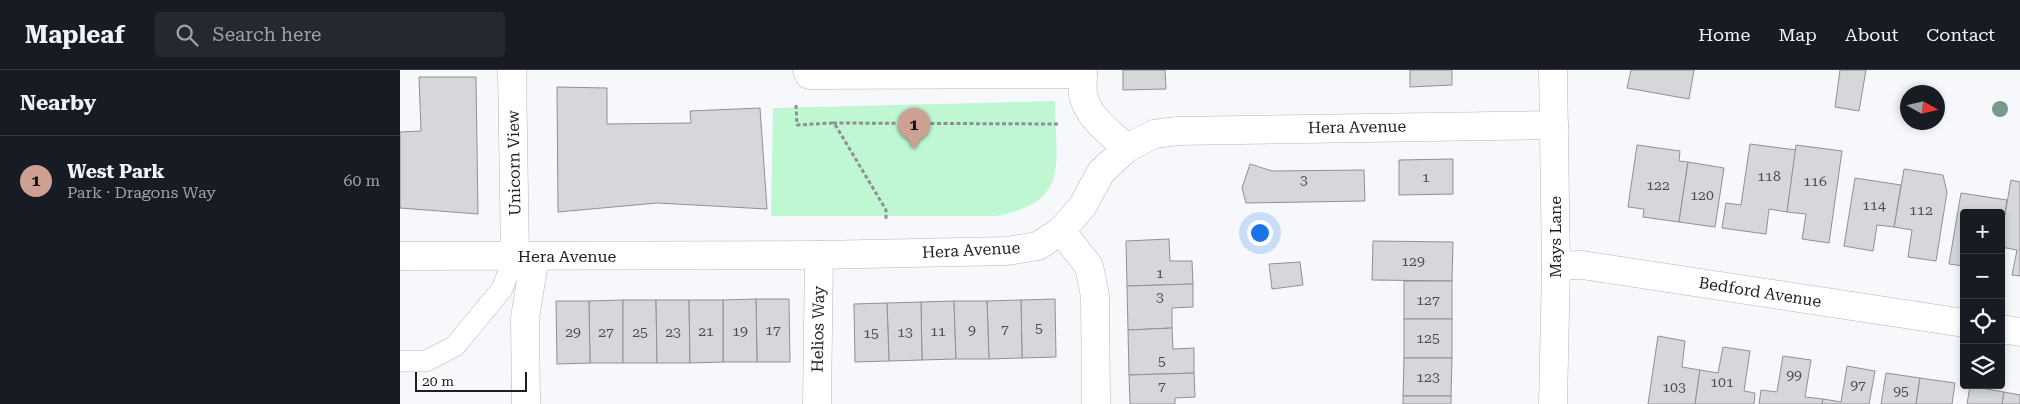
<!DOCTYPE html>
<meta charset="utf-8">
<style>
body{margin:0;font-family:"Roboto Serif",serif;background:#242831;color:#f1f3f6}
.controls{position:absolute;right:15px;bottom:15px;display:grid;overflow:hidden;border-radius:5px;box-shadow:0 2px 8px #0003}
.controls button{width:45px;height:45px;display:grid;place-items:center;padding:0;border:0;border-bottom:1px solid #363941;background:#171b24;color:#f1f3f6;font:25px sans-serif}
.compass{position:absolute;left:1500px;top:15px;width:45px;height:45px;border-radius:50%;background:#171b24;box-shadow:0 2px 8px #0003;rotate:98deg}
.scale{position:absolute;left:15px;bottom:12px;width:112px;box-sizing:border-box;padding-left:5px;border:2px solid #1f1f21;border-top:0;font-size:14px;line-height:18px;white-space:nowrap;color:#1f1f21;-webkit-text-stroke:4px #fff;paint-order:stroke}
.you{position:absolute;left:859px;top:162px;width:18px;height:18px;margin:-12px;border:4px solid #fff;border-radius:50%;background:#1a73e8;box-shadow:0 0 0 8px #1a73e833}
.badge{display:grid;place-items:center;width:32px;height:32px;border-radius:50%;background:#cda091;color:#111;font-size:16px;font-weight:700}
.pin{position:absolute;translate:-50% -41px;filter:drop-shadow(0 1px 2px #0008)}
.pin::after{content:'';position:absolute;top:26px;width:18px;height:15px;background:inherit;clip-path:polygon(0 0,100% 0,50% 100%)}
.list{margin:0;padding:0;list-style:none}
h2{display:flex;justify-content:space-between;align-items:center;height:65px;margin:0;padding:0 20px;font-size:21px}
h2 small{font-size:16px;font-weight:400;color:#9ea1a6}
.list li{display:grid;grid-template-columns:32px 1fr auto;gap:15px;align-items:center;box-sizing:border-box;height:90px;padding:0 20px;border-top:1px solid #363941}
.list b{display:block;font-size:19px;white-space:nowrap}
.list p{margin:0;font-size:16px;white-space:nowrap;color:#9ea1a6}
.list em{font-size:16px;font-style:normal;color:#9ea1a6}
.icon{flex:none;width:28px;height:28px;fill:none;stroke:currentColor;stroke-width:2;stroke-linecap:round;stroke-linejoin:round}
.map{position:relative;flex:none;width:1620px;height:334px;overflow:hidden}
header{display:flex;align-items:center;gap:30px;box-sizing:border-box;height:70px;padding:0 25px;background:#171b24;border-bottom:1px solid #363941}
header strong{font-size:24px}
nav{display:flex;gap:28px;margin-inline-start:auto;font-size:18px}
.search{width:350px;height:45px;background:#242831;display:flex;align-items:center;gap:12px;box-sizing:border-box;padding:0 18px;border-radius:5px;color:#9ea1a6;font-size:19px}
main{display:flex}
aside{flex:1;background:#171b24}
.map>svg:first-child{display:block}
.green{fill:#bff7d3}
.building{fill:#d6d7db;stroke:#8f9194}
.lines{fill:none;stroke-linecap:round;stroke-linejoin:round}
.lane-casing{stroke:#b4b6b9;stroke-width:22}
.street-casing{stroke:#b4b6b9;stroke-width:29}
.secondary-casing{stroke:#b4b6b9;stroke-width:29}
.path{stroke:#8f9093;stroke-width:3;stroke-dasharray:4 2.5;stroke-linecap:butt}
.lane{stroke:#fff;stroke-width:21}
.street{stroke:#fff;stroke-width:28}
.secondary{stroke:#fff;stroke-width:28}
.tree{fill:#78988a}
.labels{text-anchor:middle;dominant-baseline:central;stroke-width:4;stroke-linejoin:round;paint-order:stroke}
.number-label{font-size:14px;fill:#4d4d50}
.street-label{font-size:16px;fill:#1f1f21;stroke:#fff}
</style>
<header>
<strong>Mapleaf</strong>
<div class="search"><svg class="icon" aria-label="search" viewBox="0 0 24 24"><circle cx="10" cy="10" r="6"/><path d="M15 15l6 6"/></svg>Search here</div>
<nav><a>Home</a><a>Map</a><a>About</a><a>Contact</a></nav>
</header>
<main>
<aside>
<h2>Nearby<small></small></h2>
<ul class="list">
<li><span class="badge">1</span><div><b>West Park</b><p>Park · Dragons Way</p></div><em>60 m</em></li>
</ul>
</aside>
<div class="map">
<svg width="1620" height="334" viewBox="0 0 1620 334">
<rect width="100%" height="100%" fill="#f7f8fc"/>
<path class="green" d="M655,31C655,92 672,132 596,146H371L373,38Z"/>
<g class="building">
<path d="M723,0H765L766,19L723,20Z"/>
<path d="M1010,0H1052V15L1010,17Z"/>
<path d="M1231,0H1294L1289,29L1227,18Z"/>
<path d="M1440,0H1466L1459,41L1435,37Z"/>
<path d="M19,7H76L78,144L0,138V62L21,61Z"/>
<path d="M157,17L207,18V54L291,53L290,41L360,38L367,139L257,133L158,142Z"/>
<path d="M1350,74L1396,80L1387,142L1369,139L1366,164L1322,158L1326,133L1341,135Z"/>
<path d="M1237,75L1280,81L1279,91L1288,92L1279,152L1243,147L1244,139L1228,137Z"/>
<path d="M1396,75L1442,81L1429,173L1402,169L1406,144L1387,142Z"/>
<path d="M1053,89V124L999,125V90Z"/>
<path d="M1288,92L1324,98L1315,157L1279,152Z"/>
<path d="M850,94L872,101L964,100L965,131L846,133L842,118Z"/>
<path d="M1504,99L1543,105L1547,122L1536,191L1508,187L1512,160L1494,157Z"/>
<path d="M1455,108L1501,115L1494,157L1477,155L1473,181L1444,176Z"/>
<path d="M1611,110L1620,112V206L1612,205L1617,180L1601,177V167Z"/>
<path d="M1561,123L1607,130L1601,167V143H1564V196L1549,194Z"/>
<path d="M769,169L770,191H792L793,214L727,216L726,171Z"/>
<path d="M973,171L1053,172L1052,211L972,210Z"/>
<path d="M900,192L903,215L872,219L869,194Z"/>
<rect x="1004" y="211" width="48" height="38"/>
<path d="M793,214V237L772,238V258L728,260L727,216Z"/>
<path d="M356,229H389L390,292H357Z"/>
<path d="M356,229L357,292H323V230Z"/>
<path d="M655,229L656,287L622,288L621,230Z"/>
<path d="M223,230V293H190L189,231Z"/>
<path d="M223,230H256L257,293H223Z"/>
<path d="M256,230H289L290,293H257Z"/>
<path d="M289,230H323V292L290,293Z"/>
<path d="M621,230L622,288L589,289L587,231Z"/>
<path d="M156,231H189L190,293L157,294Z"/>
<path d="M554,231L556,289L522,290L521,232Z"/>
<path d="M554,231H587L589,289H556Z"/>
<path d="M521,232L522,290L489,291L487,233Z"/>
<path d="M487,233L489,291L455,292L454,234Z"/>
<rect x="1004" y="249" width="48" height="39"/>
<path d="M772,258L773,279L794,278V303L729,305L728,260Z"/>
<path d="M1258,266L1285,271L1282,297L1300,300L1295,334H1248Z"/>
<path d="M1323,277L1350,281L1344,321L1355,323L1354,334H1295L1300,300L1318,303Z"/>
<path d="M1383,286L1411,290L1405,327L1423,329L1422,334H1359L1361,320L1377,322Z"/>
<path d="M1004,288H1052L1051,326H1003Z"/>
<path d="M1447,296L1475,301L1469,334H1422L1423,329L1441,332Z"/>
<path d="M794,303L795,327L775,328V334H730L729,305Z"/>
<path d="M1486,303L1520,308L1516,334H1481Z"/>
<path d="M1520,308L1555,313L1552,334H1516Z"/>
<path d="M1570,316L1604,322L1602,334H1567Z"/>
<path d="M1604,322L1620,325V334H1602Z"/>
<rect x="1003" y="326" width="48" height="8"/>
</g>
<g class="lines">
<defs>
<path id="lane" d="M0,291H26L55,276L102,219L115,186"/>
<g id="street">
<path d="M112,0L115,186"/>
<path d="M407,0L409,5L683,4"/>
<path d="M683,0C683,8 682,16 683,24C687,47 711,64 727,78"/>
<path d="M661,161L689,196L695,226L696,334"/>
<path d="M0,186L419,185L607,181L638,176L661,161L682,137L701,102L727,78L754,64L778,61L1154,55"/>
<path d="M1156,196L1182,195L1195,197L1564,253"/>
<path d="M1601,259L1620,262"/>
<path d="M126,334L125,248L135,186"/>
<path d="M417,334L419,185"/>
</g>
<path id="secondary" d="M1153,334L1156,196L1153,0"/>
</defs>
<use href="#lane" class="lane-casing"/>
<use href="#street" class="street-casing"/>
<use href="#secondary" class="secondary-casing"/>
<g class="path">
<path d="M396,35L397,55L432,53L436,56L486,140V150"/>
<path d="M433,53L659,54"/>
</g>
<use href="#lane" class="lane"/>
<use href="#street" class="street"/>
<use href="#secondary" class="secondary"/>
</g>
<circle class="tree" cx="1600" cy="39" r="8"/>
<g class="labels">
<g class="number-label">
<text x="1369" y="106">118</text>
<text x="1026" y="107">1</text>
<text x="904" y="110">3</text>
<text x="1415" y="111">116</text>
<text x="1258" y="115">122</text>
<text x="1302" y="125">120</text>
<text x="1474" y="135">114</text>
<text x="1521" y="140">112</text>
<text x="1013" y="191">129</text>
<text x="760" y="203">1</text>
<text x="760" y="227">3</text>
<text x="1028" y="230">127</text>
<text x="639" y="258">5</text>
<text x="605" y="259">7</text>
<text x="373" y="260">17</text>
<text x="572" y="260">9</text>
<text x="306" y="261">21</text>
<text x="340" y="261">19</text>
<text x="538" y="261">11</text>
<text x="173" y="262">29</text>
<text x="206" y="262">27</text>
<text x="240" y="262">25</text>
<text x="273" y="262">23</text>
<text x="505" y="262">13</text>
<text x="471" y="263">15</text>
<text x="1028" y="268">125</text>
<text x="762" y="291">5</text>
<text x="1394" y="305">99</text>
<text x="1028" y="307">123</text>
<text x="1322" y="312">101</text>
<text x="1458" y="315">97</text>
<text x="762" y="316">7</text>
<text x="1274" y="317">103</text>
<text x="1501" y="321">95</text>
</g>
<g class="street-label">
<text transform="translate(957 57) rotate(-1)">Hera Avenue</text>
<text transform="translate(114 93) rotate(-91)">Unicorn View</text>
<text transform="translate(1155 167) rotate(-90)">Mays Lane</text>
<text transform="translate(571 180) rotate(-3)">Hera Avenue</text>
<text x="167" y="186">Hera Avenue</text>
<text transform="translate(1360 222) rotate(9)">Bedford Avenue</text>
<text transform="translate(418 259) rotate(-89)">Helios Way</text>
</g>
</g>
</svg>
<div class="controls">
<button>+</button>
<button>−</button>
<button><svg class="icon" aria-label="locate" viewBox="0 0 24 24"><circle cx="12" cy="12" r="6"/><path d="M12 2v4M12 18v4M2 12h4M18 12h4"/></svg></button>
<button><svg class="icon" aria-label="layers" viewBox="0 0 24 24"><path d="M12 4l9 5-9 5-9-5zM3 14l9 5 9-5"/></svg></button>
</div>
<svg class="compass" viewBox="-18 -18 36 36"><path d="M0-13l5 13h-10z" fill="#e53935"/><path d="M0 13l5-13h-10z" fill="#9ea1a6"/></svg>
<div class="scale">20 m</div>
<div class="you"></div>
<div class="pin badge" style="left:514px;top:79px">1</div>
</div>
</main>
